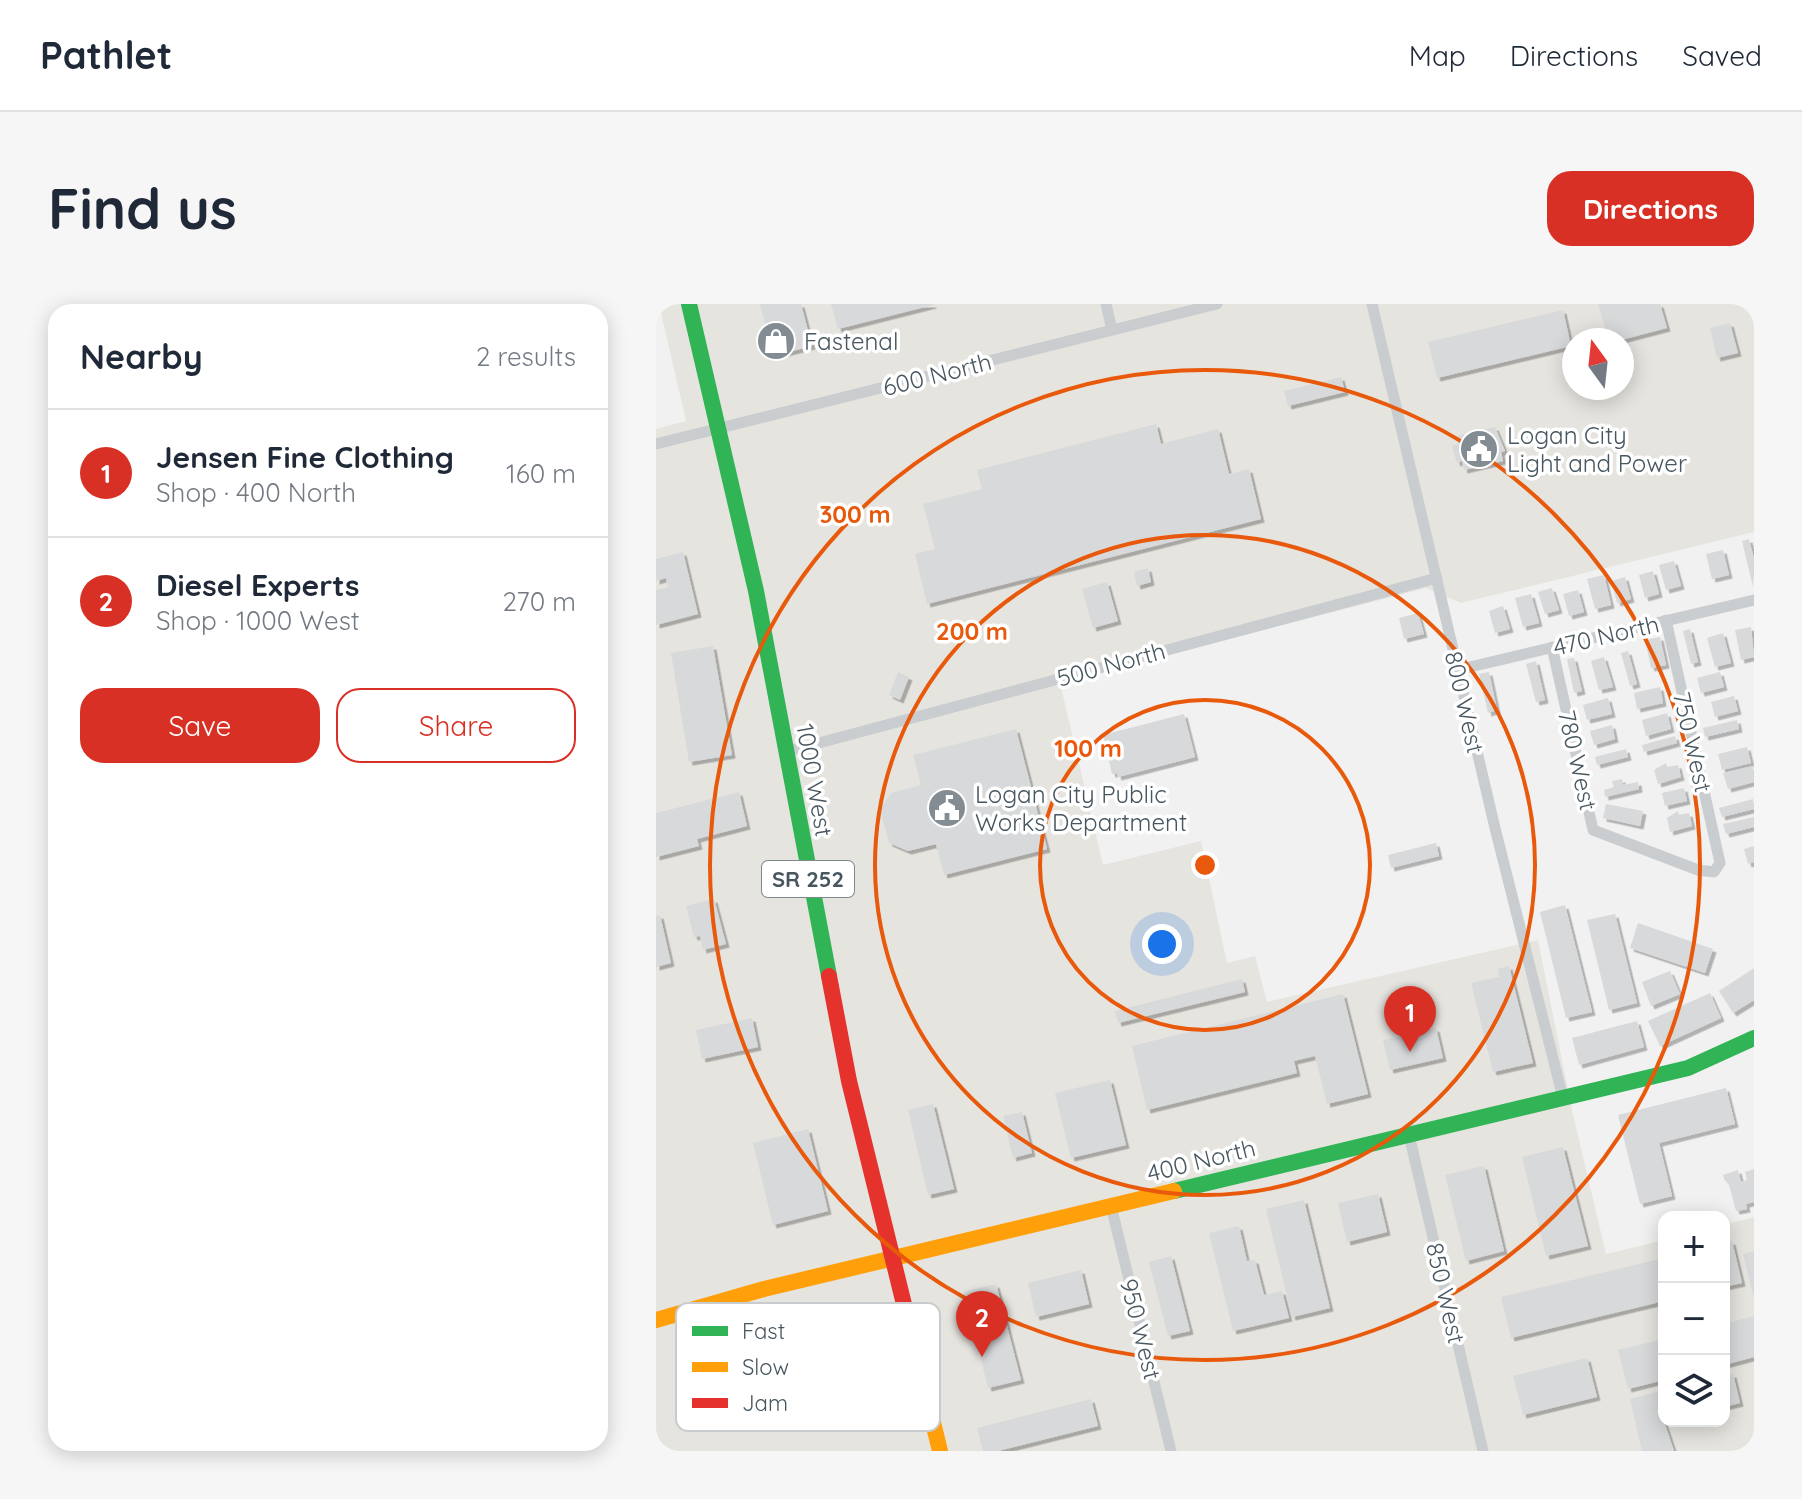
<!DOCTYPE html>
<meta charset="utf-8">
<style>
body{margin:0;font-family:Quicksand,sans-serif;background:#f6f6f7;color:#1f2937}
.controls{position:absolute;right:24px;bottom:24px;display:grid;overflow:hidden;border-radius:16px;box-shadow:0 4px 20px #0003}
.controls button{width:72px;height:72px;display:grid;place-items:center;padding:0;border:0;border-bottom:2px solid #e0e1e3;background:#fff;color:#1f2937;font:40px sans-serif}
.compass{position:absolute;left:906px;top:24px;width:72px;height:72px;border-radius:50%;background:#fff;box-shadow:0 4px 20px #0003;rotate:345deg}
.you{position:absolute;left:506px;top:640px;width:28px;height:28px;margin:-20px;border:6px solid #fff;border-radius:50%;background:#1a73e8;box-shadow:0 0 0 12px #1a73e833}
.badge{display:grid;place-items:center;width:52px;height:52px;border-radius:50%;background:#d93025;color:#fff;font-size:26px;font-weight:700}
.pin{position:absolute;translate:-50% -66px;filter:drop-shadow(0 2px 4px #0008)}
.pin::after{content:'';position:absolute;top:42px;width:28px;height:24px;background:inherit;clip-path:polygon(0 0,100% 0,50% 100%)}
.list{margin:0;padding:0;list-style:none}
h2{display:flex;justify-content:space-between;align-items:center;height:104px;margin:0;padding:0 32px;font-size:34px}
h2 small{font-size:26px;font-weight:400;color:#747a83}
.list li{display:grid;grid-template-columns:52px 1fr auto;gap:24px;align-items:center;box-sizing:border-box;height:128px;padding:0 32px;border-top:2px solid #e0e1e3}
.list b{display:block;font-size:30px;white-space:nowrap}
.list p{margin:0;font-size:26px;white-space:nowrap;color:#747a83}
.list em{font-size:26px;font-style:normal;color:#747a83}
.actions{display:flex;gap:16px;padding:24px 32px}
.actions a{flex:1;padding:18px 0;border:2px solid #d93025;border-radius:24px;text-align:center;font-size:28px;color:#d93025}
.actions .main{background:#d93025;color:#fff}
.icon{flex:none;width:44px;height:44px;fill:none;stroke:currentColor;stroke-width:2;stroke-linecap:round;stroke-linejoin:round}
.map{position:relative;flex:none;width:1098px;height:1147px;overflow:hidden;border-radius:24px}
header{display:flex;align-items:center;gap:48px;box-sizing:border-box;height:112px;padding:0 40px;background:#fff;border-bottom:2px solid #e0e1e3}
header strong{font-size:38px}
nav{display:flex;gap:44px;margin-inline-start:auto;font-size:28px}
.intro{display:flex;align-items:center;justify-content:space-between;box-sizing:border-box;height:192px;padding:0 48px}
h1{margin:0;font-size:56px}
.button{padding:20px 36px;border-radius:24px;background:#d93025;color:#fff;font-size:28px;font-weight:700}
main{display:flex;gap:48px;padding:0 48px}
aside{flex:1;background:#fff;border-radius:24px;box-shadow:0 4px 20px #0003}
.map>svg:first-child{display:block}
.commercial{fill:#e6e4df;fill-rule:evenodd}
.building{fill:#d8d9da;filter:url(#shadow)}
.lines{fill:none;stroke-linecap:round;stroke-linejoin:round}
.street{stroke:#cacdd0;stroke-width:11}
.fast{stroke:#30b455;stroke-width:16}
.slow{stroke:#ff9f0a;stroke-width:16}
.jam{stroke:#e5322d;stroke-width:16}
.ring{fill:none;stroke:#e8590c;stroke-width:4}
.labels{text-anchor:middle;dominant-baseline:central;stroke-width:7;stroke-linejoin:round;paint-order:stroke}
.shield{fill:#fff;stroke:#7e898f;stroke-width:2}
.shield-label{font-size:22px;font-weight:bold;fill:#47565f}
.poi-label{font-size:24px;fill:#47565f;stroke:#fff;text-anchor:start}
.street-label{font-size:24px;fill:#47565f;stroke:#fff}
.key{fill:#fff;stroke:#c8cccf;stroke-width:2}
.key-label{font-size:22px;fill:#47565f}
.centre{fill:#e8590c;stroke:#fff;stroke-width:4}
.ring-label{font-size:24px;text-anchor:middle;font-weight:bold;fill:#e8590c;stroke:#fff;stroke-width:7;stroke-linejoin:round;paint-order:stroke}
</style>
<header>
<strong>Pathlet</strong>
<nav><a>Map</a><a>Directions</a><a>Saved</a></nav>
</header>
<div class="intro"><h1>Find us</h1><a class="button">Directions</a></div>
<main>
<aside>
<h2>Nearby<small>2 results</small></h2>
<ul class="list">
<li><span class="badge">1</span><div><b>Jensen Fine Clothing</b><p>Shop · 400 North</p></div><em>160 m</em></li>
<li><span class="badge">2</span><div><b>Diesel Experts</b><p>Shop · 1000 West</p></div><em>270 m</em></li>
</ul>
<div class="actions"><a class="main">Save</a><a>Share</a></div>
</aside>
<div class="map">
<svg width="1098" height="1147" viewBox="0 0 1098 1147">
<defs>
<filter id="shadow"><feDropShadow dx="3.5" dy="3.5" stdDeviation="0" flood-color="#0004"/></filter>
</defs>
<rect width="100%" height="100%" fill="#f2f1f1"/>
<path class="commercial" d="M3,0H1094L1098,17V228L805,299L770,284L404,379L447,561L545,537L571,659L599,652L611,698L882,636L916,806L950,950L1008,936V1117H1068V921L1098,913V1147H0V125L30,117ZM918,36H966V84H918Z"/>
<g class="building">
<path d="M104,0H145L156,42L117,52Z"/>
<path d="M175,0H277V1L182,25Z"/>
<path d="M942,0H1004L1011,24L965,36H941L939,30L950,27Z"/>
<path d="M907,6L915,42L781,74L772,38Z"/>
<path d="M1074,19L1082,49L1061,54L1054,24Z"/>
<path d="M685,73L689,88L632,102L628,87Z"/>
<path d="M500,120L505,140L562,125L573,170L593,165L605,215L271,300L259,250L279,245L267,200L326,185L321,166Z"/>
<path d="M839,123L849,147L845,148L847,157L808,166L806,157L801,159L796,142L802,140L801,132Z"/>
<path d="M1093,235L1098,255L1097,283L1086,237Z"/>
<path d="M1067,246L1073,271L1056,275L1050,250Z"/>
<path d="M27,248L42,310L0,321V286L12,283L10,274L0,277V255Z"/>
<path d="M1018,257L1025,282L1010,286L1003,261Z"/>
<path d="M492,264L495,278L481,282L478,268Z"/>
<path d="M997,267L1003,290L989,294L983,271Z"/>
<path d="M948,271L955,301L939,305L931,275Z"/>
<path d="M969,273L975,295L961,299L955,277Z"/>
<path d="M451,278L462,317L437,324L426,285Z"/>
<path d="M896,284L903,306L889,310L882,288Z"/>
<path d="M922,286L928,308L913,312L907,290Z"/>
<path d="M875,290L883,319L867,323L859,294Z"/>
<path d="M847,302L854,325L839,329L833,307Z"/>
<path d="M762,309L768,330L748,335L743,314Z"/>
<path d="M1095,323L1098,353L1085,356L1079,326Z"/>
<path d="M1034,325L1042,358L1035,360L1027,327Z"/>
<path d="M1067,329L1075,359L1059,363L1051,334Z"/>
<path d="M1004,333L1010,361L995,364L989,336Z"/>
<path d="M57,342L76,451L33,458L15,349Z"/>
<path d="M972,347L981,380L974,382L965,349Z"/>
<path d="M948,353L957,383L943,386L935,357Z"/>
<path d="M918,354L926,387L918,389L911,355Z"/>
<path d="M880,357L889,396L880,398L870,360Z"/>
<path d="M242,368L253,373L244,396L233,391Z"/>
<path d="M833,368L841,406L832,409L823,370Z"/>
<path d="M1064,368L1068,383L1045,389L1041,374Z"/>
<path d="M1004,383L1007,399L981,405L978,389Z"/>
<path d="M1078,392L1082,407L1059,413L1055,398Z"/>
<path d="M952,394L956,410L931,416L927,401Z"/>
<path d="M1011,409L1015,425L990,432L986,416Z"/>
<path d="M528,410L539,453L462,473L461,469L456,470L447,431Z"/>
<path d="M1081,416L1083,425L1049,433L1047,424Z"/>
<path d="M956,421L959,435L938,441L934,427Z"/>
<path d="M360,425L391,545L288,571L280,540L252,547L233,539L224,505L235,489L265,481L257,451Z"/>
<path d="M1019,432L1021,439L988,448L986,441Z"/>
<path d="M1091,443L1095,459L1066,466L1062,450Z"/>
<path d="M970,445L972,453L941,461L939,453Z"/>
<path d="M1010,459L1011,463L1022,461L1025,473L1002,480L998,466Z"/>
<path d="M1097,462L1098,478L1072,485L1067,469Z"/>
<path d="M966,475L967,481L982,478L983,485L949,493L948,486L958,483L956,477Z"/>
<path d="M1028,484L1031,497L1009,502L1006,489Z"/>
<path d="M83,488L91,522L41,535L43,542L0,553V509Z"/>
<path d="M1097,495L1098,505L1066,513L1063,504Z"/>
<path d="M950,500L987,507L984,522L947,514Z"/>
<path d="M1022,507L1023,511L1033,509L1036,522L1014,528L1011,514Z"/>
<path d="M1098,513V523L1070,530L1067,520Z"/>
<path d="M780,539L783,552L735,564L732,551Z"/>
<path d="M1098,542V558L1092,560L1088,545Z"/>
<path d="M58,595L70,640L47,646L44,632L38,633L30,602Z"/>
<path d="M909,601L936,708L910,714L884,608Z"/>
<path d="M959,610L981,699L953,706L931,616Z"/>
<path d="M4,611L15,659L0,663V612Z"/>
<path d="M982,619L1057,645L1049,669L974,644Z"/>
<path d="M853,662L877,759L837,768L815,679L843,673L842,665Z"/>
<path d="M1098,664V696L1077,709L1063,687Z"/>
<path d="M1014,667L1024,690L995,702L986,678Z"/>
<path d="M586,675L589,688L462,719L459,707Z"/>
<path d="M1054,689L1065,714L1004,742L992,717Z"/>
<path d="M687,690L712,790L671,800L659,752L638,757L641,769L491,806L476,742Z"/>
<path d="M96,714L102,743L46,755L40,726Z"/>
<path d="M981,717L988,743L923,761L916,734Z"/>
<path d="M780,724L787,754L734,766L727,736Z"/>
<path d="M454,776L470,841L415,854L399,789Z"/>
<path d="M1070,784L1079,820L1003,839L1016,892L984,900L962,811Z"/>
<path d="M277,800L298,885L272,891L252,806Z"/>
<path d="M366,808L376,849L357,854L347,812Z"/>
<path d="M152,825L172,907L117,921L97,839Z"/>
<path d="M907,843L932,942L890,952L866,853Z"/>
<path d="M828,862L848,947L810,957L789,871Z"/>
<path d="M1098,865V898L1090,900L1091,905L1080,907L1072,877H1069L1067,871L1082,866L1085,878L1091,876L1089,868Z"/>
<path d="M722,890L731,928L691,938L682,899Z"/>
<path d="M648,896L674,1004L636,1013L610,905Z"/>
<path d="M583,922L591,957L599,956L608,991L626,987L633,1014L577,1027L553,929Z"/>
<path d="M1076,937L1086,979L1068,983V939Z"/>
<path d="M1098,947V991H1097L1087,950Z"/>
<path d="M515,952L534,1027L512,1032L493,958Z"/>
<path d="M1008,954V997L855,1034L845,993Z"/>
<path d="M425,966L433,1000L380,1013L372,979Z"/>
<path d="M340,980L365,1076L332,1084L308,988Z"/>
<path d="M1098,1012V1053L1068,1061V1020Z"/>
<path d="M1008,1035V1076L972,1085L962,1046Z"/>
<path d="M931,1054L941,1093L867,1111L857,1072Z"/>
<path d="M1077,1070L1084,1099L1068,1103V1072Z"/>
<path d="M1008,1086V1117L1018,1147H986L974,1095Z"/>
<path d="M435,1095L442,1122L342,1147H327L321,1124Z"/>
</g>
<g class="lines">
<g class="street">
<path d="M450,0L456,26"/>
<path d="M716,0L839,524L907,794"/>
<path d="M0,140L561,0"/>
<path d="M896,343L937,526L1042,566L1058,568L1064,559L1010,316"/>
<path d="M801,366L1098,296"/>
<path d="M129,448L781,274"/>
<path d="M753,831L827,1147"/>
<path d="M455,902L515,1147"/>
</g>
<g class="fast">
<path d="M33,0L100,287L173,672"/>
<path d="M518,887L1032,764L1098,734"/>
</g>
<g class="slow">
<path d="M0,1016L108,985L518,887"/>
<path d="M259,1045L284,1147"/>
</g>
<path class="jam" d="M173,672L193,777L259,1045"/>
</g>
<g class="ring">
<circle cx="549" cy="561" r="165"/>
<circle cx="549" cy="561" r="330"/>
<circle cx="549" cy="561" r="495"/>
</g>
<defs>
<symbol id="shop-disc" viewBox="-11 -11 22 22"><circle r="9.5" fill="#838c92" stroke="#fff"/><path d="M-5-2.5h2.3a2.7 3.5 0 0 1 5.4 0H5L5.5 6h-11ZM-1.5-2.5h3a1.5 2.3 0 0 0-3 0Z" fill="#fff"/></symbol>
<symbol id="civic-disc" viewBox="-11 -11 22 22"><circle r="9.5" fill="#838c92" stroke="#fff"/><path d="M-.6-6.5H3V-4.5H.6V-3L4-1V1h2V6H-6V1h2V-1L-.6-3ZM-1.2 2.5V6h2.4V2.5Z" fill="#fff"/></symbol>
</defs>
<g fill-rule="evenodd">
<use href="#shop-disc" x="98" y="15" width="44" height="44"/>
<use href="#civic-disc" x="801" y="123" width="44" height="44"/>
<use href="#civic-disc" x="269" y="482" width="44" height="44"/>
</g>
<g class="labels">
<rect class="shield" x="106" y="557" width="92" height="36" rx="6"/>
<g class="shield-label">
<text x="152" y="575">SR 252</text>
</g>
<g class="poi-label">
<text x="148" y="37">Fastenal</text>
<text x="851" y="131">Logan City<tspan x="851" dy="28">Light and Power</tspan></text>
<text x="319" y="490">Logan City Public<tspan x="319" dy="28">Works Department</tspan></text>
</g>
<g class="street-label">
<text transform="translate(281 70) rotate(-14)">600 North</text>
<text transform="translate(950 331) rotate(-13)">470 North</text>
<text transform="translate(455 360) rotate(-15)">500 North</text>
<text transform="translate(809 398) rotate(77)">800 West</text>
<text transform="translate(1037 438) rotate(77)">750 West</text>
<text transform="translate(922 456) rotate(77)">780 West</text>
<text transform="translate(159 476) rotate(80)">1000 West</text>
<text transform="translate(545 856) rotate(-14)">400 North</text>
<text transform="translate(790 989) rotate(77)">850 West</text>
<text transform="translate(485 1025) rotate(76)">950 West</text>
</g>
</g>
<rect x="20" y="999" width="264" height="128" rx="12" class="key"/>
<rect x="36" y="1022" width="36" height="10" fill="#30b455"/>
<rect x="36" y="1058" width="36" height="10" fill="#ff9f0a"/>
<rect x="36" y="1094" width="36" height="10" fill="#e5322d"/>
<g class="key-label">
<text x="86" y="1035">Fast</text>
<text x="86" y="1071">Slow</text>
<text x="86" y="1107">Jam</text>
</g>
<circle cx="549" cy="561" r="12" class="centre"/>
<g class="ring-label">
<text x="199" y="219">300 m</text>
<text x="316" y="336">200 m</text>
<text x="432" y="453">100 m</text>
</g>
</svg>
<div class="controls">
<button>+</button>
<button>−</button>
<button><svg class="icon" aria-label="layers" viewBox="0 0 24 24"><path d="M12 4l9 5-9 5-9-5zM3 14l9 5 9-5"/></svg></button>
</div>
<svg class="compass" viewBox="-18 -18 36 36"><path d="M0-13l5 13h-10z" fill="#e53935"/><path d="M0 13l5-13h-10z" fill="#747a83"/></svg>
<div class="you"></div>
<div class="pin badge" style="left:754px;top:748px">1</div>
<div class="pin badge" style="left:326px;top:1053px">2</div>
</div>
</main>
